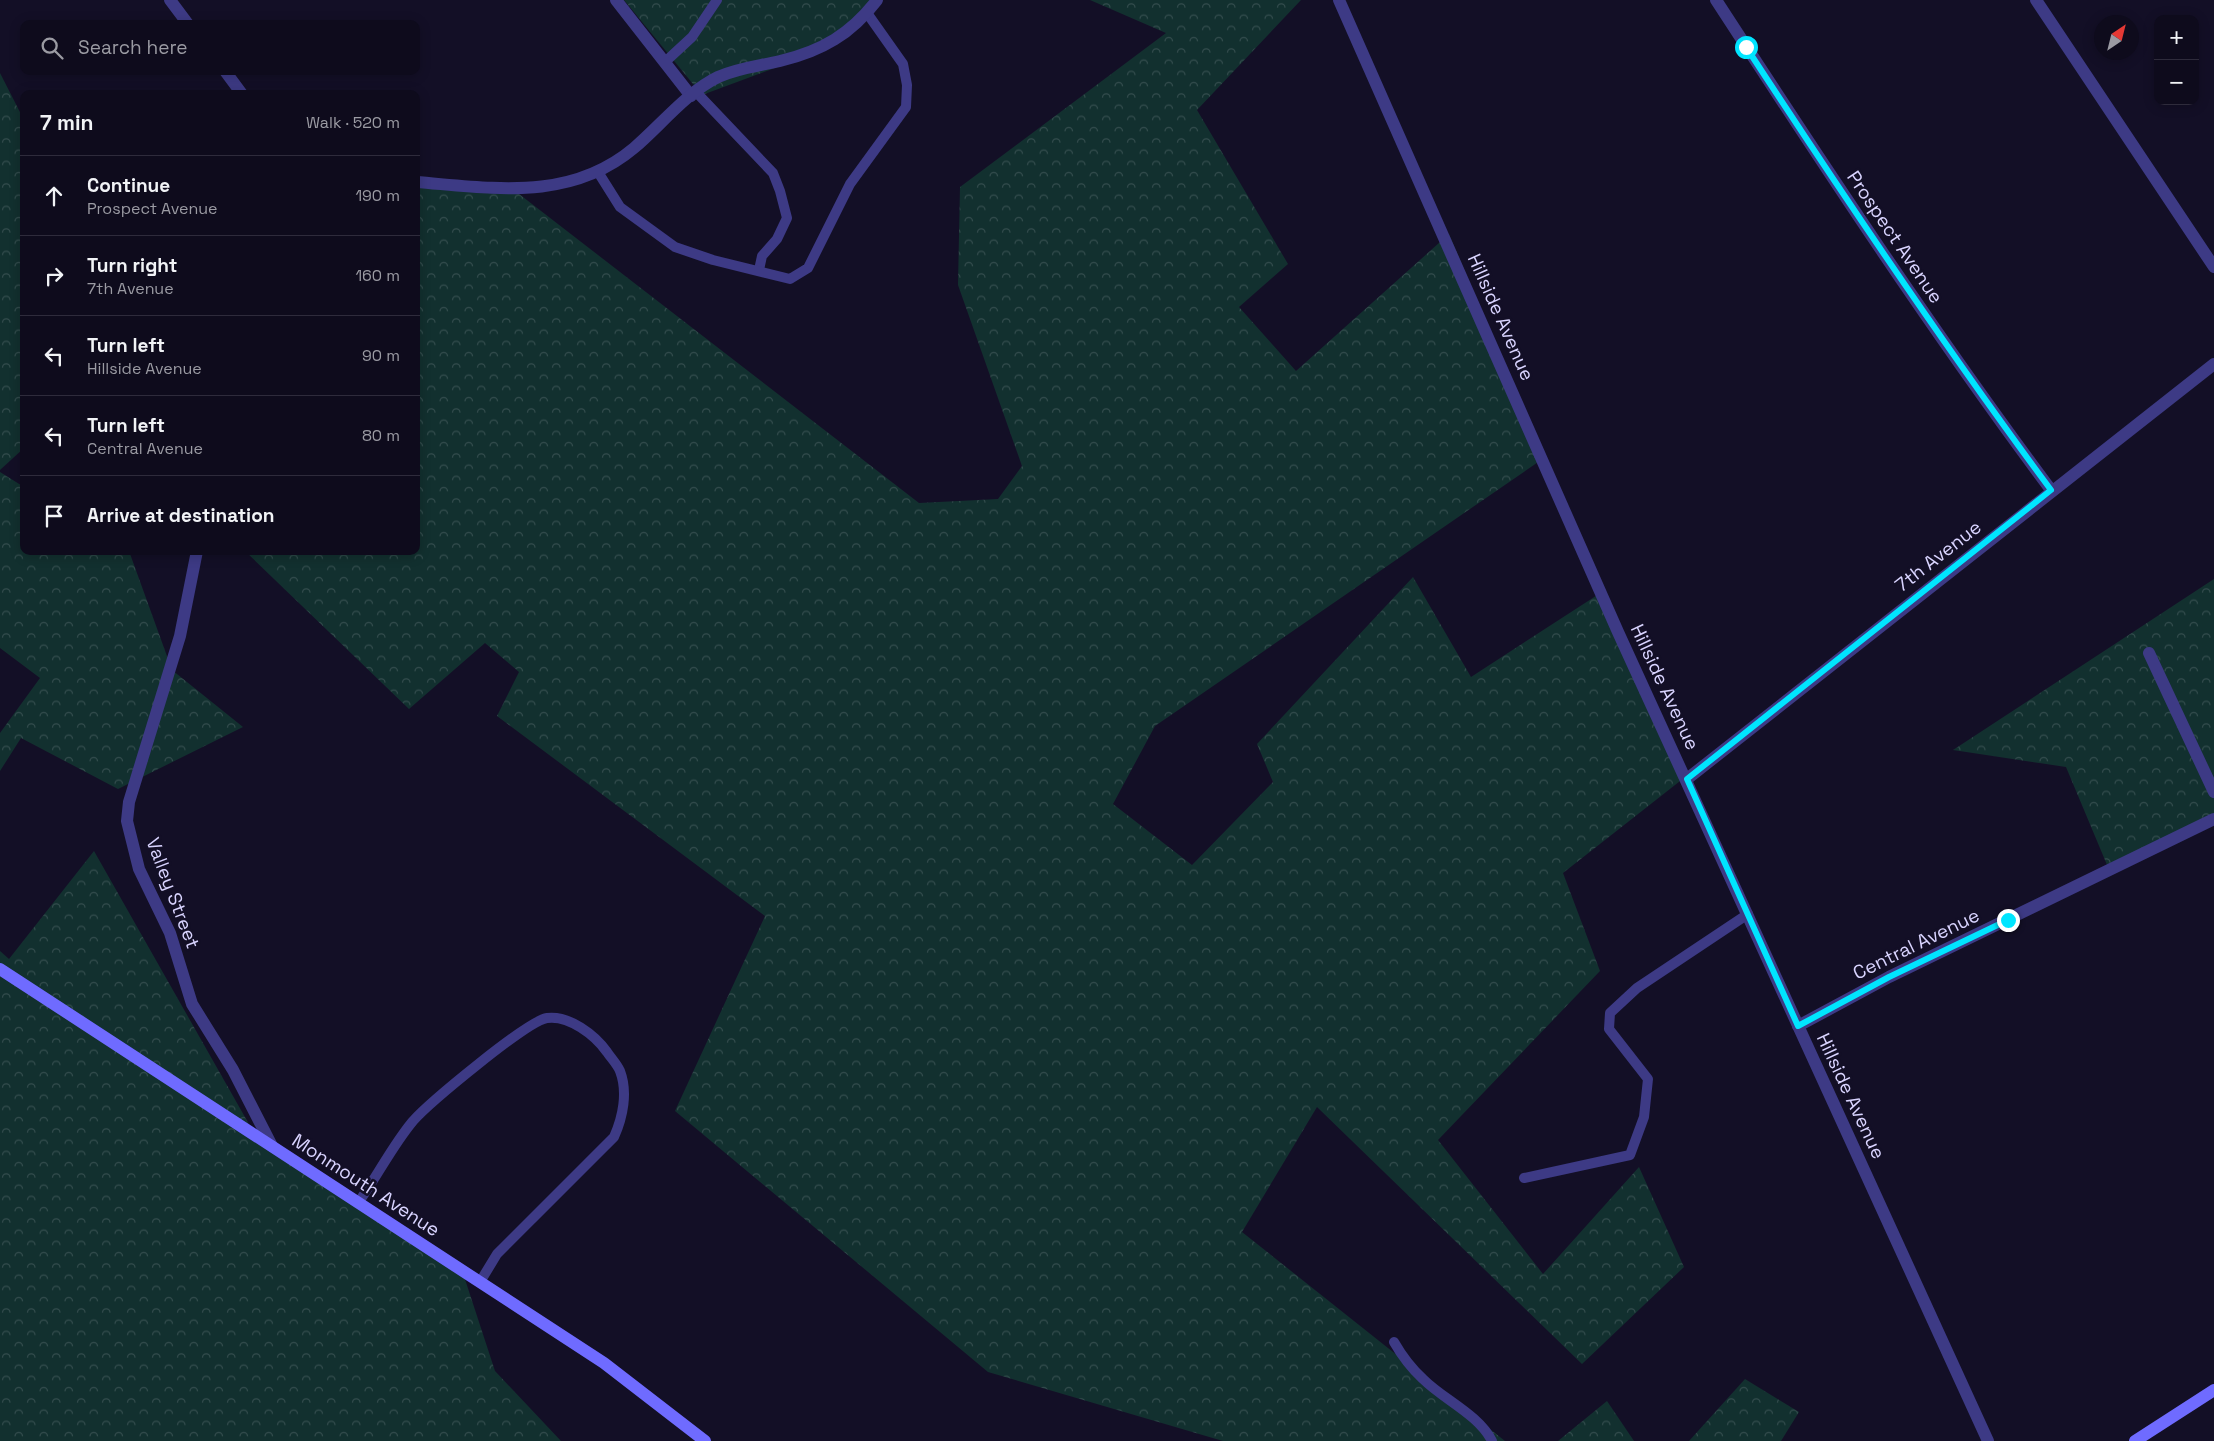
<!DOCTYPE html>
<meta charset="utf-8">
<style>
body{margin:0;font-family:"Space Grotesk",sans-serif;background:#1c1929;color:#f1f3f6}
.controls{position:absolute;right:15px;top:15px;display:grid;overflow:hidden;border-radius:10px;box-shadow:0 2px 12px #0003}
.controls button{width:45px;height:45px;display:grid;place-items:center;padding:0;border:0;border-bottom:1px solid #2e2b3b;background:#0e0b1c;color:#f1f3f6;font:25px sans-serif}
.compass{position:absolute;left:2094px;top:15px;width:45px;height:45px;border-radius:50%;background:#0e0b1c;box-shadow:0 2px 12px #0003;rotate:35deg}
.stop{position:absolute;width:15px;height:15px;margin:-11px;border:4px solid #00e5ff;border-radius:50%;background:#fff}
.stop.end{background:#00e5ff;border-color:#fff;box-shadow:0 1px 5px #0008}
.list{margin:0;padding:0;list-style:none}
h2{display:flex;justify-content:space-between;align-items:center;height:65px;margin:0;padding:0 20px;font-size:21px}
h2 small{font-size:16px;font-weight:400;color:#9b9ba3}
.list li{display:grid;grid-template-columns:32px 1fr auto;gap:15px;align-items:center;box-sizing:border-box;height:80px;padding:0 20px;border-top:1px solid #2e2b3b}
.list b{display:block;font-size:19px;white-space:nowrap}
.list p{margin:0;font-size:16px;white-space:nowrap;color:#9b9ba3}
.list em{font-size:16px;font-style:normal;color:#9b9ba3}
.icon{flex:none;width:28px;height:28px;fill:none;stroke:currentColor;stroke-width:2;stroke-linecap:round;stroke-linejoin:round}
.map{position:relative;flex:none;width:2214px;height:1441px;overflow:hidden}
.search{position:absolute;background:#0e0b1c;box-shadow:0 2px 12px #0003;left:20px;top:20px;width:400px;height:55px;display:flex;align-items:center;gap:12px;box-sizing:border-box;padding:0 18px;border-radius:10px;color:#9b9ba3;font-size:19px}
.panel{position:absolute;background:#0e0b1c;box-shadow:0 2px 12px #0003;left:20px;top:90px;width:400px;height:465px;border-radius:10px}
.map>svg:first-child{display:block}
.forest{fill:url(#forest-crowns)}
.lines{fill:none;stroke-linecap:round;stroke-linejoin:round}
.lane{stroke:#3d3a85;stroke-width:10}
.street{stroke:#3d3a85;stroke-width:12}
.secondary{stroke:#6f6bff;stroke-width:12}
.route{stroke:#00e5ff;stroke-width:6}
.labels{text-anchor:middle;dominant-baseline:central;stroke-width:5;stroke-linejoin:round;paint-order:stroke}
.street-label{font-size:19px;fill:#d9d4ff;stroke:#130f26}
</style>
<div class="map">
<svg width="2214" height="1441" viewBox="0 0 2214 1441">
<defs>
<pattern id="forest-crowns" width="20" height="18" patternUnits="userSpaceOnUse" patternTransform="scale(1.25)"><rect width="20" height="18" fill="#12302f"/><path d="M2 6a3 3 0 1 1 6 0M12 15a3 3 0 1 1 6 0" fill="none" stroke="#344d4e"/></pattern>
</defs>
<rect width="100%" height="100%" fill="#130f26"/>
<g class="forest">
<path d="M624,0H883L829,48L702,95Z"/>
<path d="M1090,0H1301L1197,110L1288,264L1239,307L1296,371L1449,234L1544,458L1155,726L1113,804L1192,865L1273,782L1257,744L1413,577L1471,677L1602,592L1689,774L1563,873L1600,971L1438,1140L1543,1274L1639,1167L1684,1267L1582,1364L1317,1107L1242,1232L1505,1441H1223L988,1372L675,1111L765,916L497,716L519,672L485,643L409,709L245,551H416V178L510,187L919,503L998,499L1022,466L958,285L960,187L1166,33Z"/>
<path d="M0,73L24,120V448L0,470Z"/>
<path d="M0,472L24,487V551H129L172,670L243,727L118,789L21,738L0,771V733L40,678L0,648Z"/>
<path d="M2214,579V824L2110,872L2066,767L1953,750Z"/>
<path d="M94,851L254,1133L460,1264L495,1371L561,1441H0V951L9,959Z"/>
<path d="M1745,1379L1799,1412L1781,1441H1689Z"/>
<path d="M1607,1401L1634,1441H1558Z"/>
</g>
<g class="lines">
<g class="lane">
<path d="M665,62L692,37L717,0"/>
<path d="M696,92L773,173L780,191L787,218L777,239L762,256L759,270"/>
<path d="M598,172L620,207L675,247L713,260L790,279L808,268L850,184L906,107L907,85L903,64L867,13"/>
<path d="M1524,1178L1630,1155L1644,1117L1648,1079L1609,1029L1610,1013L1637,988L1748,914"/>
<path d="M358,1203C377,1177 392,1146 413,1121C429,1103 527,1021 547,1018C569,1015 595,1035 607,1052C611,1058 617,1064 620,1071C628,1092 623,1117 614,1137L497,1254L480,1282"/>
<path d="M1394,1342C1402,1356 1411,1368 1423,1379C1444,1400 1478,1414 1492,1441"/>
</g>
<g class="street">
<path d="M170,0L188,24"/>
<path d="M616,0L691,96"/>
<path d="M1339,0L1618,632L1988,1441"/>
<path d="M1716,0C1824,166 1933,332 2051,490"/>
<path d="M2036,0L2214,267"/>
<path d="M225,71L242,94"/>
<path d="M416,182C493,188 570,202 634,148C660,126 687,92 718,77C738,68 759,66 780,61C822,51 851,34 877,0"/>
<path d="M197,551L180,636L129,802L127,821L139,869L170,933L192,1004L233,1070L272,1146"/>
<path d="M2149,653L2214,792"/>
<path d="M1687,779L2214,364"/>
<path d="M1798,1026L1889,977L2214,819"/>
</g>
<g class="secondary">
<path d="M0,969L604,1363L705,1441"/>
<path d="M2135,1441L2214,1390"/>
</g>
</g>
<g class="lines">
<path class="route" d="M1746,47C1844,197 1944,346 2051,490L1687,779L1798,1026L1889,977L2008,920"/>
</g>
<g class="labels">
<g class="street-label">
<text transform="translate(1895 237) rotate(56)">Prospect Avenue</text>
<text transform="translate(1501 317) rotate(66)">Hillside Avenue</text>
<text transform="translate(1938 556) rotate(-38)">7th Avenue</text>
<text transform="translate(1665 687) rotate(65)">Hillside Avenue</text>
<text transform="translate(173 893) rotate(69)">Valley Street</text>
<text transform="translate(1916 944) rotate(-26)">Central Avenue</text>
<text transform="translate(1851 1096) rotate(65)">Hillside Avenue</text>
<text transform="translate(366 1185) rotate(33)">Monmouth Avenue</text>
</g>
</g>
</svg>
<div class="controls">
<button>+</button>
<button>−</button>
</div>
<svg class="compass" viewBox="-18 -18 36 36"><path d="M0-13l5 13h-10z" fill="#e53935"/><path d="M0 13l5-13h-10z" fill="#9b9ba3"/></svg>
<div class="stop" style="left:1746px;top:47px"></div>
<div class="stop end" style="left:2008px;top:920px"></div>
<div class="search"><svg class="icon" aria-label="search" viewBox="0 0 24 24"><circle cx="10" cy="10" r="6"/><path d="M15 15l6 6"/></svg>Search here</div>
<section class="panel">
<h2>7 min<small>Walk · 520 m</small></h2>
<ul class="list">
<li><svg class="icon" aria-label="ahead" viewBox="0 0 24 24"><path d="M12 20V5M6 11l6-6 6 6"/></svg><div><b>Continue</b><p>Prospect Avenue</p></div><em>190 m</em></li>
<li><svg class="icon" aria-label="right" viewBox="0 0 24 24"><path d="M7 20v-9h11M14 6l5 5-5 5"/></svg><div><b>Turn right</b><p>7th Avenue</p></div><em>160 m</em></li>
<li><svg class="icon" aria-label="left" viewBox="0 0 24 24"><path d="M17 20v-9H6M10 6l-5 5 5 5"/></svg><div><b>Turn left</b><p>Hillside Avenue</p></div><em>90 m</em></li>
<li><svg class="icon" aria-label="left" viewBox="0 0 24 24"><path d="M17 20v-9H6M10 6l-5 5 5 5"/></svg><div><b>Turn left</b><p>Central Avenue</p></div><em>80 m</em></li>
<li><svg class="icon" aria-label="arrive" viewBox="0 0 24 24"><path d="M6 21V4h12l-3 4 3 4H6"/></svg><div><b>Arrive at destination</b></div></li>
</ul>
</section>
</div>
